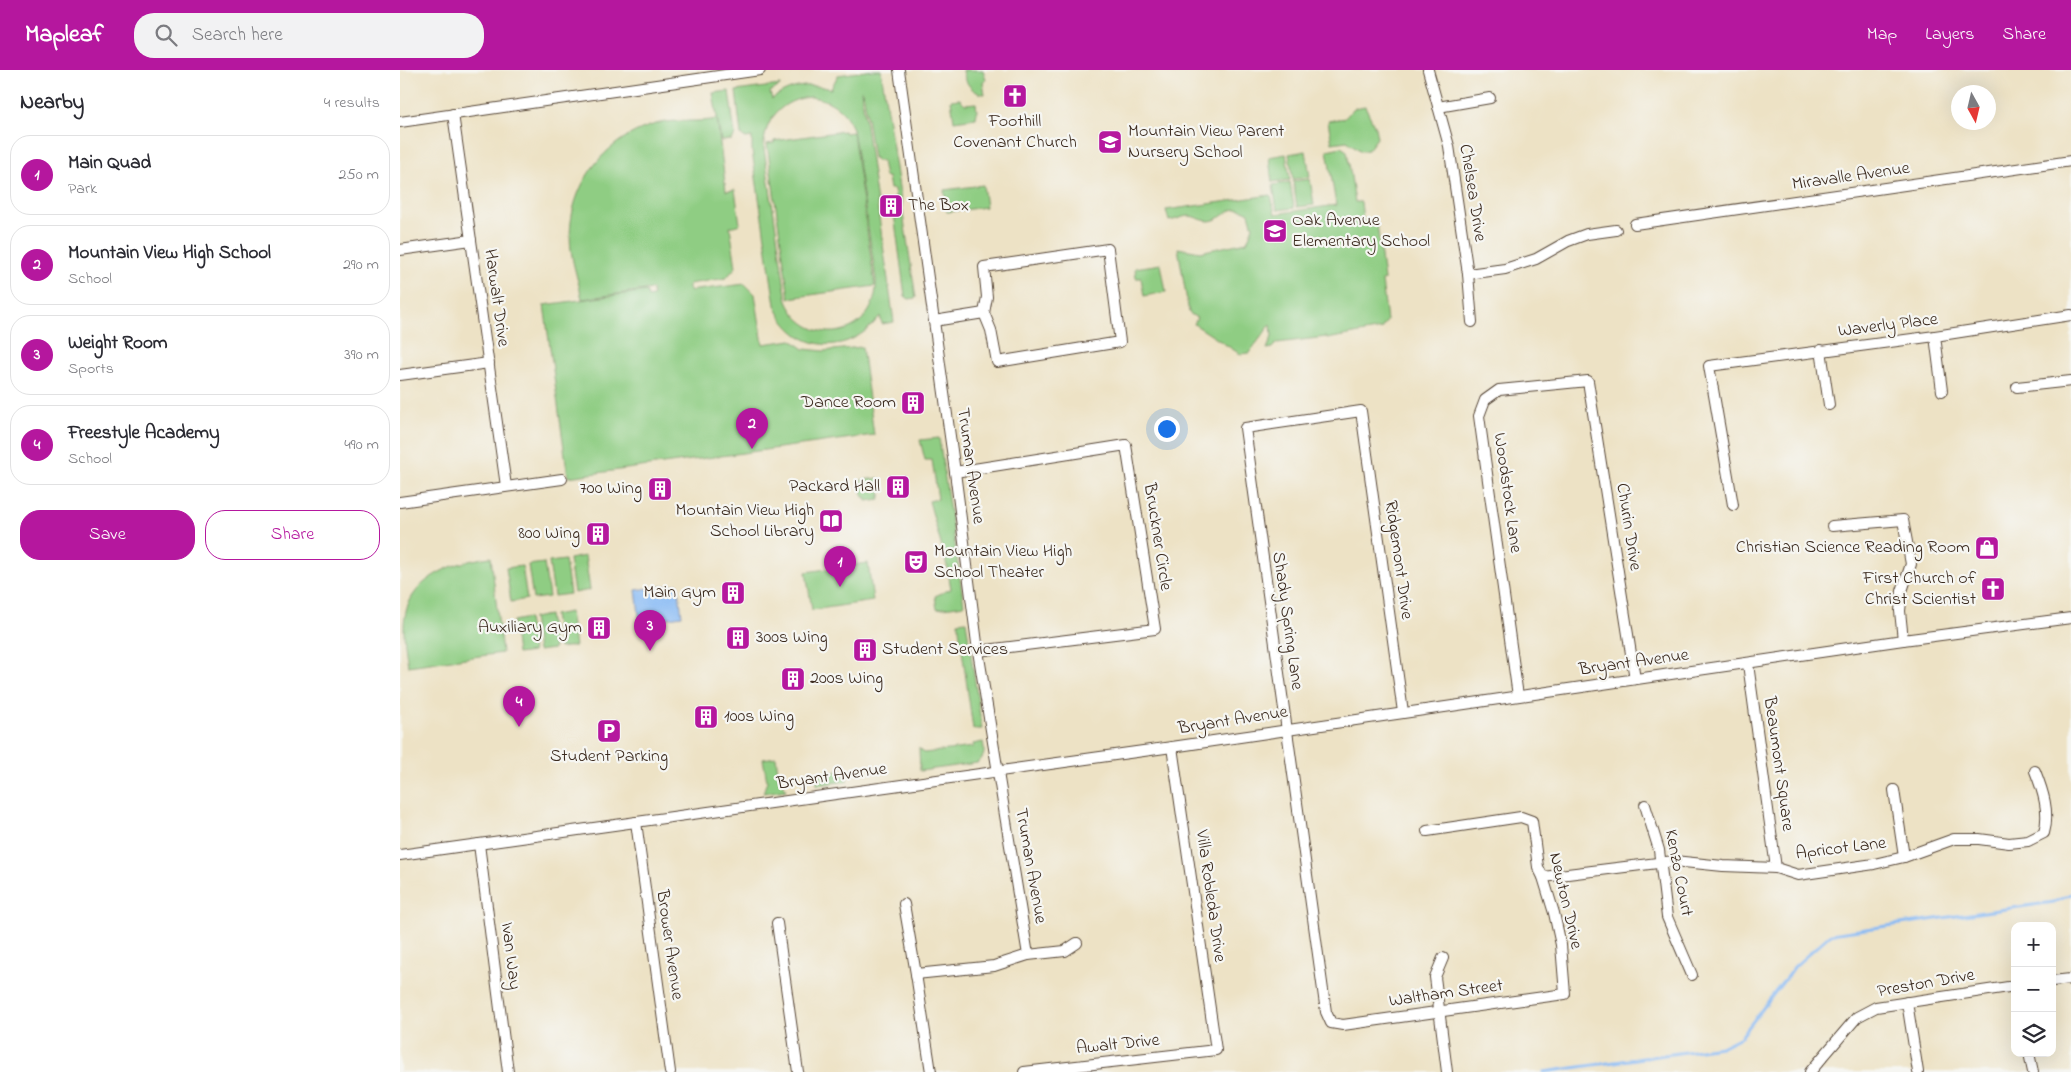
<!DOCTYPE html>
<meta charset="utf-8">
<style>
body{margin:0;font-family:"Indie Flower",sans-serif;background:#f2f2f3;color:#2b2b33}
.controls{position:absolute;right:15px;bottom:15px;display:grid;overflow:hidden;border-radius:10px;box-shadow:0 5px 20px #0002}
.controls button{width:45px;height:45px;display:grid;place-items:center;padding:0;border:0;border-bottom:1px solid #e1e1e2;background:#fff;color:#2b2b33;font:25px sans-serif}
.compass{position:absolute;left:1551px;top:15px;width:45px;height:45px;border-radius:50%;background:#fff;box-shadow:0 5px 20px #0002;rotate:172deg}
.you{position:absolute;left:766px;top:358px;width:18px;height:18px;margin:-12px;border:4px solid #fff;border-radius:50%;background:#1a73e8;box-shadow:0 0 0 8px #1a73e833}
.badge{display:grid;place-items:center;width:32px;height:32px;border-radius:50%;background:#b5179e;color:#fff;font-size:16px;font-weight:700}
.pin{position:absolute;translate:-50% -41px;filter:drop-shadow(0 1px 2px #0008)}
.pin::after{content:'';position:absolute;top:26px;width:18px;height:15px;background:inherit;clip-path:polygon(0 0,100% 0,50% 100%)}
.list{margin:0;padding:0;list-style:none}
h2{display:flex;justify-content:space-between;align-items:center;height:65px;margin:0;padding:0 20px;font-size:21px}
h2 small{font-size:16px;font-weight:400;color:#7c7c81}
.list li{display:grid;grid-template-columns:32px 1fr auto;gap:15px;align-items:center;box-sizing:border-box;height:80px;margin:0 10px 10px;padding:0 10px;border:1px solid #e1e1e2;border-radius:20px}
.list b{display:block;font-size:19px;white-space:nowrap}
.list p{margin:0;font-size:16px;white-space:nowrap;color:#7c7c81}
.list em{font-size:16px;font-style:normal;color:#7c7c81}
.actions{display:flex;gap:10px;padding:15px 20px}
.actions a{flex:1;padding:11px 0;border:1px solid #b5179e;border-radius:20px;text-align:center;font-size:18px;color:#b5179e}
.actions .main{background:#b5179e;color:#fff}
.icon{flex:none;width:28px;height:28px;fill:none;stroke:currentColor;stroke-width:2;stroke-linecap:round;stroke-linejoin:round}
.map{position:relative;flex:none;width:1671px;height:1002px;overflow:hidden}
header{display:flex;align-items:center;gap:30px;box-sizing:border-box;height:70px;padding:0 25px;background:#b5179e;color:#fff}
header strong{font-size:24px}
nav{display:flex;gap:28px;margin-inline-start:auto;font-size:18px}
.search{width:350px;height:45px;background:#f2f2f3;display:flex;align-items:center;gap:12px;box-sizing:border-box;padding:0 18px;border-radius:20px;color:#7c7c81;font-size:19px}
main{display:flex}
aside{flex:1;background:#fff}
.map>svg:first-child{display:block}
.green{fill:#8fcd83;stroke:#657c50;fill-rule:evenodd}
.water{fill:#87baf5;stroke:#61728a}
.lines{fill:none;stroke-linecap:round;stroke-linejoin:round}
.stream{stroke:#87baf5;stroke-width:3}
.minor-casing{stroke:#564637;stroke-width:12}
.minor{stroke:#fff;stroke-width:10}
.labels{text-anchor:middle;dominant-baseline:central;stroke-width:4.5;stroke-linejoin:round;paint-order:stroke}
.poi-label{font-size:18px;fill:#3b2a1e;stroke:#f6f6f2;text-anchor:end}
.street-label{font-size:18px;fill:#3b2a1e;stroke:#f6f6f2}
</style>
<header>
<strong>Mapleaf</strong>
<div class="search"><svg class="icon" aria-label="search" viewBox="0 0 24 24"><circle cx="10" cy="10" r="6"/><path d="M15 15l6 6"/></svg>Search here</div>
<nav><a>Map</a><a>Layers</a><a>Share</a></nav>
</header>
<main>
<aside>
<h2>Nearby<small>4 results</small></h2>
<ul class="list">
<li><span class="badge">1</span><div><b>Main Quad</b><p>Park</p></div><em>250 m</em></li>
<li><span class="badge">2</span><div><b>Mountain View High School</b><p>School</p></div><em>290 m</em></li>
<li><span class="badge">3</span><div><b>Weight Room</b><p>Sports</p></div><em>390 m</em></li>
<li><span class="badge">4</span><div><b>Freestyle Academy</b><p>School</p></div><em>490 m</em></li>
</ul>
<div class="actions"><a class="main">Save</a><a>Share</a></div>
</aside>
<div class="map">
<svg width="1671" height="1002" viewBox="0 0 1671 1002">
<rect width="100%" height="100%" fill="#f6f6f2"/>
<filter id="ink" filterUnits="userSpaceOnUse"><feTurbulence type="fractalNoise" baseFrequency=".02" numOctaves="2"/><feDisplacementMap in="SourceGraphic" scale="10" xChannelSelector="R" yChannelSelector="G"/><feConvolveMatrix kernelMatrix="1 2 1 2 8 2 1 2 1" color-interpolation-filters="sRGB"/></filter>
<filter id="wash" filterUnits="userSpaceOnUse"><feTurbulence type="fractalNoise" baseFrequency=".0096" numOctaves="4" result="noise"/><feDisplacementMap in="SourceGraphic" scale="20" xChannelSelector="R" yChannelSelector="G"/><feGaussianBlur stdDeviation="1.12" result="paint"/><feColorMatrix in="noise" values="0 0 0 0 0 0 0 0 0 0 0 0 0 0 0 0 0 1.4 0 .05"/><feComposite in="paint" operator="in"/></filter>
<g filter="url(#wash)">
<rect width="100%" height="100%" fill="#ede2c5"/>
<g class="green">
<path d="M473,0H481L516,228L509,229L505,226L494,144L497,143L494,119H490L488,107H485L482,91H476L475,88H473L463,21L461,20L494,252L482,254L480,246C449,287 395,284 375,235L352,81V67L346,68L341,65L336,21L380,15V16L370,22L372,29C391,15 410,13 431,19L438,5ZM411,27C432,30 445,40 453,59L476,210C479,267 409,282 387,231L364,79C363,50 382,29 411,27Z"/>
<path d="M563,0H583L586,9L583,13L585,24C572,24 564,11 563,0Z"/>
<path d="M329,21L335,65L332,70L321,71L313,23Z"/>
<path d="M560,29L565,34L576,33L577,42L576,48L554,51L551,30Z"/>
<path d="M965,36L975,57L977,68L968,80L961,81L947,71L932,73L928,51L945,48L954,38Z"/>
<path d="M317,49L326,121L335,120L340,154L330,157L336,197L326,208L289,214V221L345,214L355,224L363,274L392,270L404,279L424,281L462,277L474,365L168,407L144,235L246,221L248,227L253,226L252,219L182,229C179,212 173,197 171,180C164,121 202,67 260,53C279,49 298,53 317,49Z"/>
<path d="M444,61L445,63L453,62L475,216L389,228L367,74L374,73V71Z"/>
<path d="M941,77L947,81L955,132H961L963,150L970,155L977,153L984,210L982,211L987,251L981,259L927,269L926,267L877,273L872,278L867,279L872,267L871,254L849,283L840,284L794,254L797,248L789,243L778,178L800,182L847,172L853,157L849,143C829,131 825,150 809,151C802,151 795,146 789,146C783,146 776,150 769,151L766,140L871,125L875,144L936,135L927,80Z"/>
<path d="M906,81L910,107L893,109L889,84Z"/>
<path d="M886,84L890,110L872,112L869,87Z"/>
<path d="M910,109L914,135L897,137L893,111Z"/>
<path d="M890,112L894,138L877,140L873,115Z"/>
<path d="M583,115L586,137L547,142L544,120Z"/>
<path d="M761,194L766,222L744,226L741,208H736L735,198Z"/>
<path d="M539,368L564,535L537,539L535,526L551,519L547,496L529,431L538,429L532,390H525L520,370Z"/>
<path d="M479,408L481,426H479L480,429L467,431L466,427H463L461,410Z"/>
<path d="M185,486L190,520L174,523L169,489Z"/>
<path d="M91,487L102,583L8,596C6,580 2,561 5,546C12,506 57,491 91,487Z"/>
<path d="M165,490L170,524L154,526L149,492Z"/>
<path d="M144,493L149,527L133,529L128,495Z"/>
<path d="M468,493L473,531L412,540L406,502Z"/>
<path d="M122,496L127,529L111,532L106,498Z"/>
<path d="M170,542L175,576L159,578L154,545Z"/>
<path d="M149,545L154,579L138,581L133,548Z"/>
<path d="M128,548L133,582L117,584L113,551Z"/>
<path d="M566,551L582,659H573L558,552Z"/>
<path d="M583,672C585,682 585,687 577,693L520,701L519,678L524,683L573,677V674Z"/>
<path d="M376,687L379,709L386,720L363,723L367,711L363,689Z"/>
<path d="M436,701H441L448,711L417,715V705L432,704Z"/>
</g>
<path class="water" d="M278,514L282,546L240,552L236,520Z"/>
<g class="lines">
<path class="stream" d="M1144,1002L1321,977L1341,967L1395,896L1431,864L1654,832L1671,824"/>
</g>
</g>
<g filter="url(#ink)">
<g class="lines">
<defs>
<g id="minor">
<path d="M499,0L555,402L578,581L628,885"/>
<path d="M1028,0L1049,76L1068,204L1072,252"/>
<path d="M1038,37L1090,28"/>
<path d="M53,44L106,416"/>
<path d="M0,52L360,0"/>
<path d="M1235,154L1671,91"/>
<path d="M708,179L720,272L597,292L591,260L584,243L587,227L584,197Z"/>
<path d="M0,180L71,170"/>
<path d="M1068,204L1105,199L1136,189L1168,171L1187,164L1216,160"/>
<path d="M534,251L584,243"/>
<path d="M1535,266L1542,321"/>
<path d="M1421,280L1429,335"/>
<path d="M0,305L89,293"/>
<path d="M1617,317L1671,311"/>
<path d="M555,402L726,375L755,559L578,581"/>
<path d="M0,432L162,409"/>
<path d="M1333,435L1309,296L1535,266L1671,245"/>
<path d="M1432,456L1503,450L1511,494L1502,521L1500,541L1503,570"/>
<path d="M1348,594L1376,798"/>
<path d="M1118,626L1079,346L1085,330L1099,320L1188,311L1235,609"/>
<path d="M1003,642L961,341L845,358L926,942L931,953L943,955L1165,924L1161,875L1154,843L1143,807L1138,797L1132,751L1121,747L1027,761"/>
<path d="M1494,720L1504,787"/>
<path d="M1245,735L1259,780L1267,847L1292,905"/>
<path d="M236,752L270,1002"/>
<path d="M79,774L108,1002"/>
<path d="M0,785L772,677L1503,570L1671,548"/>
<path d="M1143,807L1274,791L1323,796L1376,798L1398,805L1474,794L1504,787L1554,769H1579L1609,773L1628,771L1644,763C1650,742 1643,721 1635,701"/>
<path d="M504,834L516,904L531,1002"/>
<path d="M377,853L398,1002"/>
<path d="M1043,888L1035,907L1047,1002"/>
<path d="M516,904L594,896L628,885L665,881L677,873"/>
<path d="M1652,911L1671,909"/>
<path d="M1507,932L1518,1002"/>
<path d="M1629,983L1633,1002"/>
<path d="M624,1002L816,980L772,677"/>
<path d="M1410,1002L1457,947L1476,937L1615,916"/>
</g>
</defs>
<use href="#minor" class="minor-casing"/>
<use href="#minor" class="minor"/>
</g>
</g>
<defs>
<symbol id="church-square" viewBox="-11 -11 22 22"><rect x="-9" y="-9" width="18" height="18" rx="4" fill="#b5179e" stroke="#f6f6f2"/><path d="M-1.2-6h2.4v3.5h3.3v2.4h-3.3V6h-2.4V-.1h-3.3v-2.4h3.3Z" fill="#fff"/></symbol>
<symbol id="school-square" viewBox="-11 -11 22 22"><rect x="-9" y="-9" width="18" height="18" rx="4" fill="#b5179e" stroke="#f6f6f2"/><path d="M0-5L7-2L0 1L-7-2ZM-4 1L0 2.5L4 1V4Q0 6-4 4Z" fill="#fff"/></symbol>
<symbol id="building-square" viewBox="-11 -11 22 22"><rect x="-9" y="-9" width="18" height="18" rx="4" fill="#b5179e" stroke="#f6f6f2"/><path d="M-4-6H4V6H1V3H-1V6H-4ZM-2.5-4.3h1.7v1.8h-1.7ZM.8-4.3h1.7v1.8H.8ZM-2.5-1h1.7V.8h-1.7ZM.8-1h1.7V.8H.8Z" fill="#fff"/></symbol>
<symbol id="library-square" viewBox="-11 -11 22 22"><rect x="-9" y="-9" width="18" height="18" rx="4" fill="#b5179e" stroke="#f6f6f2"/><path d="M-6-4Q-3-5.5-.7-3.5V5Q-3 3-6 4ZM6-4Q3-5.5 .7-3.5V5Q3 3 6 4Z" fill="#fff"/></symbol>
<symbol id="shop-square" viewBox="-11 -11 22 22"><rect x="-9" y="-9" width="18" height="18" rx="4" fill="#b5179e" stroke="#f6f6f2"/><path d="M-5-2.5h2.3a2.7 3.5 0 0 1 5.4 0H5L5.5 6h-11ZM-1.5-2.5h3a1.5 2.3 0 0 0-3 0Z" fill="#fff"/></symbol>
<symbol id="theatre-square" viewBox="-11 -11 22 22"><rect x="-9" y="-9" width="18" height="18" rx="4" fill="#b5179e" stroke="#f6f6f2"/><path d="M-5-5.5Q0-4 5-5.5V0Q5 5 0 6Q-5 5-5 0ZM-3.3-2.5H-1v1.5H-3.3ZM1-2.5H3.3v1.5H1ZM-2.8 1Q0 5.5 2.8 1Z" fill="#fff"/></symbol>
<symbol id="parking-square" viewBox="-11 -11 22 22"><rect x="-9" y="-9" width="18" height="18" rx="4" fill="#b5179e" stroke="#f6f6f2"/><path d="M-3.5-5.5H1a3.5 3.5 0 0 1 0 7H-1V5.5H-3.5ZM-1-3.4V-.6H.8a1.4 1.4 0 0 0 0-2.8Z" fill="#fff"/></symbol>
</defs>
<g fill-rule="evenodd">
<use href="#church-square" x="601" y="12" width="28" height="28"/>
<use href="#school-square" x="696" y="58" width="28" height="28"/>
<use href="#building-square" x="477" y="122" width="28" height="28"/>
<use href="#school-square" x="861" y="147" width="28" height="28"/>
<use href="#building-square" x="499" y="319" width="28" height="28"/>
<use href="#building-square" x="484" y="403" width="28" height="28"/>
<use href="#building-square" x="246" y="405" width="28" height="28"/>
<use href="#library-square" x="417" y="437" width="28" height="28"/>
<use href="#building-square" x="184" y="450" width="28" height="28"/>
<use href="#shop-square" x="1573" y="464" width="28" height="28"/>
<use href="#theatre-square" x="502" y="478" width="28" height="28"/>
<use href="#church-square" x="1579" y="505" width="28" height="28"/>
<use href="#building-square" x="319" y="509" width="28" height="28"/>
<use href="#building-square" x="185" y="544" width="28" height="28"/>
<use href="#building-square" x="324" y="554" width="28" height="28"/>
<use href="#building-square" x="451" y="566" width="28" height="28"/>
<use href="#building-square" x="379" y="595" width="28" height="28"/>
<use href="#building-square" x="292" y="633" width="28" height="28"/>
<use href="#parking-square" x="195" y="647" width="28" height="28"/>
</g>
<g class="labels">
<g class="poi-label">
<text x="615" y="52" text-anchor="middle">Foothill<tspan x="615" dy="21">Covenant Church</tspan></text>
<text x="728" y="62" text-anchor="start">Mountain View Parent<tspan x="728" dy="21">Nursery School</tspan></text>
<text x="508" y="136" text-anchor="start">The Box</text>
<text x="892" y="151" text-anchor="start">Oak Avenue<tspan x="892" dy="21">Elementary School</tspan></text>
<text x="496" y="333">Dance Room</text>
<text x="480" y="417">Packard Hall</text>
<text x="242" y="419">700 Wing</text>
<text x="414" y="441">Mountain View High<tspan x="414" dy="21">School Library</tspan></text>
<text x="180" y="464">800 Wing</text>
<text x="1570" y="478">Christian Science Reading Room</text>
<text x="534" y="482" text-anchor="start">Mountain View High<tspan x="534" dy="21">School Theater</tspan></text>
<text x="1576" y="509">First Church of<tspan x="1576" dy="21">Christ Scientist</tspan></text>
<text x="316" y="523">Main Gym</text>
<text x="182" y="558">Auxiliary Gym</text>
<text x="356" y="568" text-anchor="start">300s Wing</text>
<text x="482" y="580" text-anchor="start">Student Services</text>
<text x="410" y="609" text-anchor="start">200s Wing</text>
<text x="324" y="647" text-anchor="start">100s Wing</text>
<text x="209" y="687" text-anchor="middle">Student Parking</text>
</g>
<g class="street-label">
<text transform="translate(1451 107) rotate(-8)">Miravalle Avenue</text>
<text transform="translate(1072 123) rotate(81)">Chelsea Drive</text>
<text transform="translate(96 228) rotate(82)">Harwalt Drive</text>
<text transform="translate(1488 256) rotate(-7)">Waverly Place</text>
<text transform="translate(570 396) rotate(82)">Truman Avenue</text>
<text transform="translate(1107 423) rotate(82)">Woodstock Lane</text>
<text transform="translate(1228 457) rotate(81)">Churin Drive</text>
<text transform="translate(757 467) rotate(81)">Bruckner Circle</text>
<text transform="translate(998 490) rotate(82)">Ridgemont Drive</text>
<text transform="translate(887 551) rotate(82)">Shady Spring Lane</text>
<text transform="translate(1234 593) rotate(-8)">Bryant Avenue</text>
<text transform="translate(833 651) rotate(-9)">Bryant Avenue</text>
<text transform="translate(1378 694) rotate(82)">Beaumont Square</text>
<text transform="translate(432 707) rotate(-8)">Bryant Avenue</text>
<text transform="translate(1441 779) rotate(-7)">Apricot Lane</text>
<text transform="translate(630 796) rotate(80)">Truman Avenue</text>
<text transform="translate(1278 803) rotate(79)">Kenzo Court</text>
<text transform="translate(810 826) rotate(82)">Villa Robleda Drive</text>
<text transform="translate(1165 831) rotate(77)">Newton Drive</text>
<text transform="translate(269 875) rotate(82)">Brower Avenue</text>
<text transform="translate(110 886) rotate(83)">Ivan Way</text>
<text transform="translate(1526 914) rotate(-10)">Preston Drive</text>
<text transform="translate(1046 924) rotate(-8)">Waltham Street</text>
<text transform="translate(718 975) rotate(-6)">Awalt Drive</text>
</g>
</g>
</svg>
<div class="controls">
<button>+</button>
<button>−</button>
<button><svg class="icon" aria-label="layers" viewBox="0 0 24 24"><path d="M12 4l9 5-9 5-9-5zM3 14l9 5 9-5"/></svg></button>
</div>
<svg class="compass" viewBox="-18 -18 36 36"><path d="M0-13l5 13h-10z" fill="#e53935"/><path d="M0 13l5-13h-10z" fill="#7c7c81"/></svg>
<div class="you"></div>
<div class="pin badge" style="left:440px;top:517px">1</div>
<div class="pin badge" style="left:352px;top:379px">2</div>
<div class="pin badge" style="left:250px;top:581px">3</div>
<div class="pin badge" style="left:119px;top:657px">4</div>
</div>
</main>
